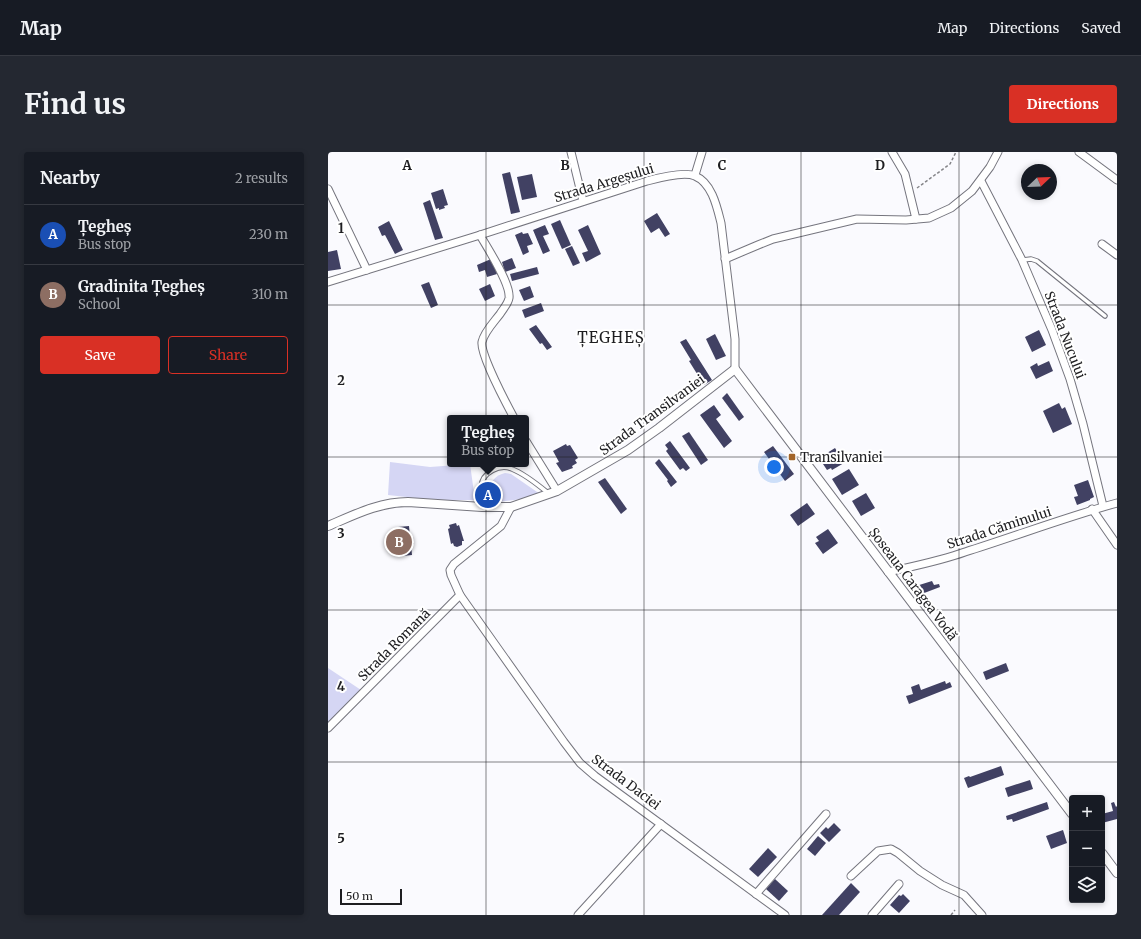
<!DOCTYPE html>
<meta charset="utf-8">
<style>
body{margin:0;font-family:Merriweather,serif;background:#242831;color:#f1f3f6}
.controls{position:absolute;right:12px;bottom:12px;display:grid;overflow:hidden;border-radius:4px;box-shadow:0 2px 6px #0003}
.controls button{width:36px;height:36px;display:grid;place-items:center;padding:0;border:0;border-bottom:1px solid #363941;background:#171b24;color:#f1f3f6;font:20px sans-serif}
.compass{position:absolute;left:693px;top:12px;width:36px;height:36px;border-radius:50%;background:#171b24;box-shadow:0 2px 6px #0003;rotate:67deg}
.scale{position:absolute;left:12px;bottom:10px;width:62px;box-sizing:border-box;padding-left:4px;border:2px solid #1e1e21;border-top:0;font-size:11px;line-height:14px;white-space:nowrap;color:#1e1e21;-webkit-text-stroke:3px #fff;paint-order:stroke}
.you{position:absolute;left:446px;top:315px;width:14px;height:14px;margin:-10px;border:3px solid #fff;border-radius:50%;background:#1a73e8;box-shadow:0 0 0 6px #1a73e833}
.badge{display:grid;place-items:center;width:26px;height:26px;border-radius:50%;background:#d93025;color:#fff;font-size:13px;font-weight:700}
.pin{position:absolute;translate:-50% -50%;border:2px solid #fff;box-shadow:0 1px 4px #0006}
.popup{position:absolute;left:119px;top:263px;width:82px;height:52px;box-sizing:border-box;display:grid;place-content:center;border-radius:4px;background:#171b24;filter:drop-shadow(0 1px 3px #0005);font-size:13px;white-space:nowrap;color:#9ea1a6}
.popup b{font-size:15px;color:#f1f3f6}
.popup::after{content:'';position:absolute;left:50%;top:100%;margin-left:-8px;border:8px solid transparent;border-top-color:#171b24}
.list{margin:0;padding:0;list-style:none}
h2{display:flex;justify-content:space-between;align-items:center;height:52px;margin:0;padding:0 16px;font-size:17px}
h2 small{font-size:13px;font-weight:400;color:#9ea1a6}
.list li{display:grid;grid-template-columns:26px 1fr auto;gap:12px;align-items:center;box-sizing:border-box;height:60px;padding:0 16px;border-top:1px solid #363941}
.list b{display:block;font-size:15px;white-space:nowrap}
.list p{margin:0;font-size:13px;white-space:nowrap;color:#9ea1a6}
.list em{font-size:13px;font-style:normal;color:#9ea1a6}
.actions{display:flex;gap:8px;padding:12px 16px}
.actions a{flex:1;padding:9px 0;border:1px solid #d93025;border-radius:4px;text-align:center;font-size:14px;color:#d93025}
.actions .main{background:#d93025;color:#fff}
.icon{flex:none;width:22px;height:22px;fill:none;stroke:currentColor;stroke-width:2;stroke-linecap:round;stroke-linejoin:round}
.map{position:relative;flex:none;width:789px;height:763px;overflow:hidden;border-radius:4px}
header{display:flex;align-items:center;gap:24px;box-sizing:border-box;height:56px;padding:0 20px;background:#171b24;border-bottom:1px solid #363941}
header strong{font-size:19px}
nav{display:flex;gap:22px;margin-inline-start:auto;font-size:14px}
.intro{display:flex;align-items:center;justify-content:space-between;box-sizing:border-box;height:96px;padding:0 24px}
h1{margin:0;font-size:28px}
.button{padding:10px 18px;border-radius:4px;background:#d93025;color:#fff;font-size:14px;font-weight:700}
main{display:flex;gap:24px;padding:0 24px}
aside{flex:1;background:#171b24;border-radius:4px;box-shadow:0 2px 6px #0003}
.map>svg:first-child{display:block}
.green{fill:#d5d6f4}
.building{fill:#414163}
.lines{fill:none;stroke-linecap:round;stroke-linejoin:round}
.service-casing{stroke:#75757e;stroke-width:5.5}
.minor-casing{stroke:#75757e;stroke-width:9}
.tertiary-casing{stroke:#75757e;stroke-width:10}
.path{stroke:#858589;stroke-width:1.5;stroke-dasharray:3 2;stroke-linecap:butt}
.service{stroke:#fff;stroke-width:3.5}
.minor{stroke:#fff;stroke-width:7}
.tertiary{stroke:#fff;stroke-width:8}
.grid{fill:none;stroke:#1e1e21;stroke-width:1;stroke-opacity:0.55}
.poi-dot{fill:#a3662a;stroke:#fff;stroke-width:1.5}
.labels{text-anchor:middle;dominant-baseline:central;stroke-width:4;stroke-linejoin:round;paint-order:stroke}
.street-label{font-size:13px;fill:#1e1e21;stroke:#fff}
.poi-label{font-size:13px;fill:#1e1e21;stroke:#fff;text-anchor:start}
.quarter-label{font-size:15px;letter-spacing:1px;fill:#1e1e21;stroke:#fff}
.grid-label{font-size:13px;text-anchor:middle;font-weight:bold;fill:#1e1e21;stroke:#fff;stroke-width:4;stroke-linejoin:round;paint-order:stroke}
</style>
<header>
<strong>Map</strong>
<nav><a>Map</a><a>Directions</a><a>Saved</a></nav>
</header>
<div class="intro"><h1>Find us</h1><a class="button">Directions</a></div>
<main>
<aside>
<h2>Nearby<small>2 results</small></h2>
<ul class="list">
<li><span class="badge" style="background:#1a4fb4">A</span><div><b>Țegheș</b><p>Bus stop</p></div><em>230 m</em></li>
<li><span class="badge" style="background:#8d6e63">B</span><div><b>Gradinita Țegheș</b><p>School</p></div><em>310 m</em></li>
</ul>
<div class="actions"><a class="main">Save</a><a>Share</a></div>
</aside>
<div class="map">
<svg width="789" height="763" viewBox="0 0 789 763">
<rect width="100%" height="100%" fill="#fafafe"/>
<g class="green">
<path d="M62,310L102,315L142,312L147,348H106L60,343Z"/>
<path d="M177,321L183,322L212,342L194,347L169,350C155,340 163,324 177,321Z"/>
<path d="M0,516L33,538L0,571Z"/>
</g>
<g class="building">
<path d="M182,20L192,60L183,62L174,22Z"/>
<path d="M204,22L209,45L194,48L189,25Z"/>
<path d="M115,37L120,53L116,54L117,56L111,58V56L108,57L103,41Z"/>
<path d="M102,48L115,86L107,88L95,51Z"/>
<path d="M329,61L342,82L337,85L331,76L323,81L316,69Z"/>
<path d="M232,68L243,93L234,97L223,72Z"/>
<path d="M61,69L75,98L67,102L57,83L54,84L50,75Z"/>
<path d="M217,73L221,82L215,84L222,99L215,102L205,78Z"/>
<path d="M260,73L273,102L258,110L254,101L260,99L250,78Z"/>
<path d="M194,80L195,82L200,81L205,92L199,94L201,100L195,103L187,83Z"/>
<path d="M244,94L252,111L245,114L237,97Z"/>
<path d="M9,98L13,117L0,119V100Z"/>
<path d="M184,106L188,116L177,120L174,110Z"/>
<path d="M163,107L169,122L159,125L157,118L151,120L149,113Z"/>
<path d="M209,115L211,122L184,129L182,122Z"/>
<path d="M101,130L110,153L103,156L93,133Z"/>
<path d="M162,132L167,144L157,149L151,137Z"/>
<path d="M202,134L206,145L196,149L191,138Z"/>
<path d="M213,151L216,159L197,166L194,158Z"/>
<path d="M208,173L224,195L219,198L214,191L212,192L201,177Z"/>
<path d="M711,178L718,193L704,200L697,185Z"/>
<path d="M387,182L398,204L388,208L378,187Z"/>
<path d="M358,187L384,228L376,233L361,209L363,208L352,190Z"/>
<path d="M721,209L725,219L708,227L702,215L709,211L710,214Z"/>
<path d="M399,241L416,265L411,269L394,246Z"/>
<path d="M731,251L734,257L737,255L744,272L725,281L715,259Z"/>
<path d="M386,253L393,263L388,267L404,289L396,296L372,263Z"/>
<path d="M361,280L380,308L373,313L354,284Z"/>
<path d="M342,289L362,316L358,319L355,316L352,318L338,299L340,297L337,293Z"/>
<path d="M238,292L239,294L242,293L250,306L247,308L249,311L244,314L245,316L234,320L228,311L231,310L225,299Z"/>
<path d="M445,294L466,322L457,329L436,300Z"/>
<path d="M507,296L516,311L504,318L503,316L499,318L491,306Z"/>
<path d="M331,307L349,330L343,335L339,329L340,328L327,311Z"/>
<path d="M521,317L531,333L514,343L504,327Z"/>
<path d="M277,326L299,357L293,362L270,330Z"/>
<path d="M760,328L766,345L762,347V348L749,353L746,345L750,344L746,333Z"/>
<path d="M538,341L547,356L533,364L524,349Z"/>
<path d="M479,351L487,362L470,374L462,363Z"/>
<path d="M128,371L129,374L131,373L136,389H134V393L129,395L126,394L125,391L123,392L120,377L122,376L121,373Z"/>
<path d="M81,374L82,385H85L86,392L83,393L84,403L74,404L73,393H69L68,386L71,385L70,375Z"/>
<path d="M500,377L510,391L495,402L487,391L491,389L488,385Z"/>
<path d="M604,429L606,433L611,432L612,435L591,443L588,434Z"/>
<path d="M678,511L681,519L658,528L655,520Z"/>
<path d="M617,529L618,532L622,530L624,535L581,552L578,544L585,542L583,535L591,532L593,538Z"/>
<path d="M673,614L676,623L640,636L636,626L641,624L642,625Z"/>
<path d="M702,628L705,637L680,645L677,636Z"/>
<path d="M719,650L721,657L685,670L684,667L679,668L678,664Z"/>
<path d="M786,650L788,655L789,654V667L774,671V662L785,659L783,651Z"/>
<path d="M506,671L513,678L501,690L492,681L498,675L500,677Z"/>
<path d="M735,678L739,691L723,697L718,684Z"/>
<path d="M490,684L498,691L487,704L479,697Z"/>
<path d="M440,696L449,705L430,725L421,717Z"/>
<path d="M447,727L460,739L451,749L438,737Z"/>
<path d="M523,731L532,740L511,763H494Z"/>
<path d="M575,742L582,749L571,761L562,753L571,743L573,744Z"/>
</g>
<g class="lines">
<defs>
<g id="service">
<path d="M695,108L703,107L709,109L777,164"/>
<path d="M160,355C157,349 153,342 153,335C154,320 172,312 184,317C197,322 209,332 220,341"/>
</g>
<g id="minor">
<path d="M243,0L255,49"/>
<path d="M564,0L577,22L588,67"/>
<path d="M751,0L789,28"/>
<path d="M367,23L374,0"/>
<path d="M653,29L694,108L724,178L742,227L755,272L775,354"/>
<path d="M0,37L39,118"/>
<path d="M152,83C160,97 183,132 181,146C180,152 175,157 172,162C166,170 156,180 154,190C152,202 179,253 186,266"/>
<path d="M774,92L789,103"/>
<path d="M397,107L430,93L445,87L529,67L578,68L601,66L623,56L644,39L662,15L670,0"/>
<path d="M0,130L152,83L319,29C330,26 356,19 367,24C384,31 389,55 393,71L407,187V217"/>
<path d="M198,289L229,339"/>
<path d="M183,355L173,374L126,412L122,418L123,423L132,443L236,590L252,611L267,624L457,763"/>
<path d="M764,357L789,393"/>
<path d="M560,420C586,414 612,409 637,400C688,384 738,365 789,351"/>
<path d="M0,576L132,443"/>
<path d="M523,724L550,699L563,697L570,701L592,719L614,733L636,743L654,763"/>
<path d="M428,742L498,662"/>
<path d="M250,763L333,672"/>
<path d="M544,763L571,732"/>
</g>
<g id="tertiary">
<path d="M0,374C26,363 51,350 80,350L154,355H183L229,339L300,298L331,276L407,217L744,662"/>
<path d="M774,701L789,721"/>
</g>
</defs>
<use href="#service" class="service-casing"/>
<use href="#minor" class="minor-casing"/>
<use href="#tertiary" class="tertiary-casing"/>
<g class="path">
<path d="M589,36L622,12L628,0"/>
<path d="M623,763L627,758"/>
</g>
<use href="#service" class="service"/>
<use href="#minor" class="minor"/>
<use href="#tertiary" class="tertiary"/>
</g>
<path class="grid" d="M158,0V763M316,0V763M473,0V763M631,0V763M0,153H789M0,305H789M0,458H789M0,610H789"/>
<rect class="poi-dot" x="460" y="301" width="8" height="8" rx="2"/>
<g class="labels">
<g class="street-label">
<text transform="translate(276 31) rotate(-17)">Strada Argeșului</text>
<text transform="translate(737 183) rotate(69)">Strada Nucului</text>
<text transform="translate(324 263) rotate(-36)">Strada Transilvaniei</text>
<text transform="translate(671 376) rotate(-18)">Strada Căminului</text>
<text transform="translate(585 432) rotate(53)">Șoseaua Caragea Vodă</text>
<text transform="translate(66 493) rotate(-45)">Strada Romană</text>
<text transform="translate(298 630) rotate(37)">Strada Daciei</text>
</g>
<g class="poi-label">
<text x="472" y="305">Transilvaniei</text>
</g>
<g class="quarter-label">
<text x="283" y="185">ȚEGHEȘ</text>
</g>
</g>
<g class="grid-label">
<text x="79" y="18">A</text>
<text x="237" y="18">B</text>
<text x="394" y="18">C</text>
<text x="552" y="18">D</text>
<text x="13" y="81">1</text>
<text x="13" y="233">2</text>
<text x="13" y="386">3</text>
<text x="13" y="539">4</text>
<text x="13" y="691">5</text>
</g>
</svg>
<div class="controls">
<button>+</button>
<button>−</button>
<button><svg class="icon" aria-label="layers" viewBox="0 0 24 24"><path d="M12 4l9 5-9 5-9-5zM3 14l9 5 9-5"/></svg></button>
</div>
<svg class="compass" viewBox="-18 -18 36 36"><path d="M0-13l5 13h-10z" fill="#e53935"/><path d="M0 13l5-13h-10z" fill="#9ea1a6"/></svg>
<div class="scale">50 m</div>
<div class="you"></div>
<div class="pin badge" style="left:160px;top:343px;background:#1a4fb4">A</div>
<div class="popup"><b>Țegheș</b>Bus stop</div>
<div class="pin badge" style="left:71px;top:390px;background:#8d6e63">B</div>
</div>
</main>
